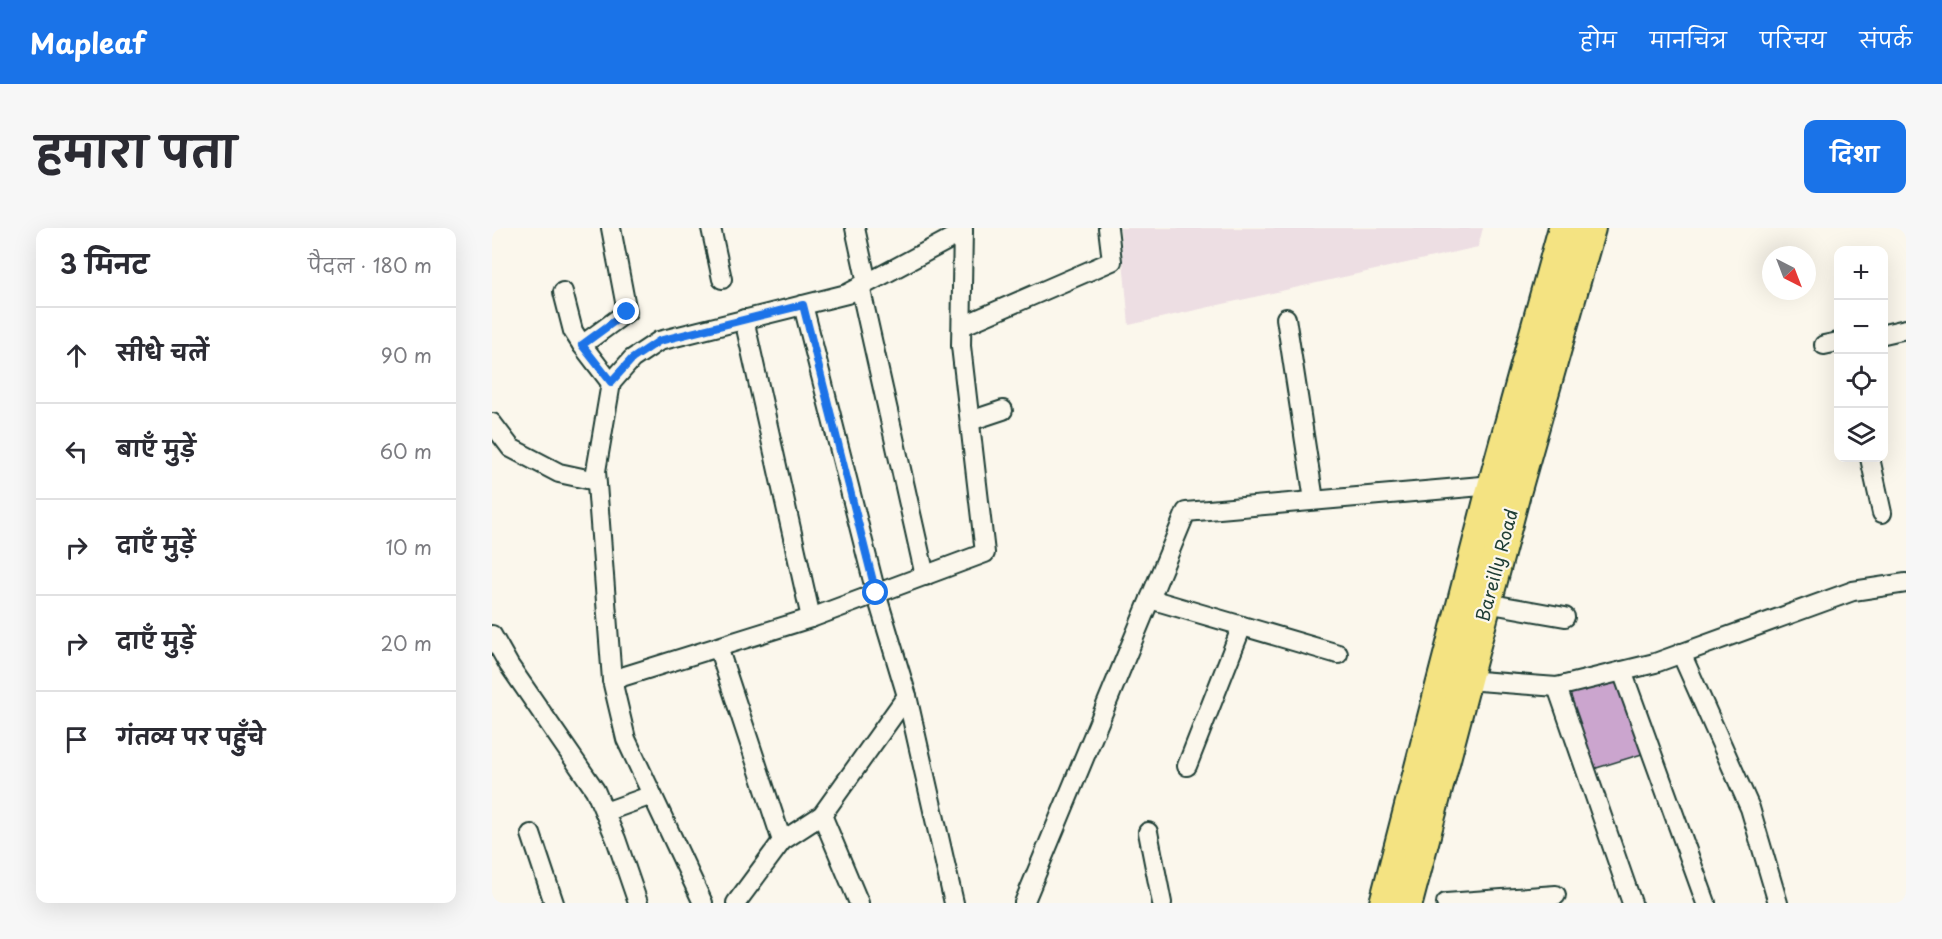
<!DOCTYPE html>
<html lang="hi">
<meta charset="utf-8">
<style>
body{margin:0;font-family:"Playpen Sans","Playpen Sans Deva",sans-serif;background:#f7f7f7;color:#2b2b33}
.controls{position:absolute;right:18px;top:18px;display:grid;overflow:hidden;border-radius:12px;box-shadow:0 6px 24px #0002}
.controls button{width:54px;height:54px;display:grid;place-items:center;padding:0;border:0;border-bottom:2px solid #e1e1e2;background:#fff;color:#2b2b33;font:30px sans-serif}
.compass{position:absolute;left:1270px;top:18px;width:54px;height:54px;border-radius:50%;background:#fff;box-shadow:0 6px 24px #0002;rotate:138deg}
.stop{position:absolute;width:18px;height:18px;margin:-14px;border:4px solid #1a73e8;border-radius:50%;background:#fff}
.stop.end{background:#1a73e8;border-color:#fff;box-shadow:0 2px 6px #0008}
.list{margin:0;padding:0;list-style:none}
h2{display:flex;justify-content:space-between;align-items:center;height:78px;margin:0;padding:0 24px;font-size:26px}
h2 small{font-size:20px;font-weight:400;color:#7c7c81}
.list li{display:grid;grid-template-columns:39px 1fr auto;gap:18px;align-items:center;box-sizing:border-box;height:96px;padding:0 24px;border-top:2px solid #e1e1e2}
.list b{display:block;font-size:22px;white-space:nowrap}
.list em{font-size:20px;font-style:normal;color:#7c7c81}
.icon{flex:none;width:33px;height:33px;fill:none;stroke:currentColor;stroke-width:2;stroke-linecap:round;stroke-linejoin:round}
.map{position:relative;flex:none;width:1414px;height:675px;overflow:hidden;border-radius:12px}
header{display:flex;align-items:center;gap:36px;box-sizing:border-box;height:84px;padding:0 30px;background:#1a73e8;color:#fff}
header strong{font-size:28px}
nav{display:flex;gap:33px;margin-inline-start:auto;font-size:21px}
.intro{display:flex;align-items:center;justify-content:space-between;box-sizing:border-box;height:144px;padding:0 36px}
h1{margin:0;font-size:42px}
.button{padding:15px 27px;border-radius:12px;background:#1a73e8;color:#fff;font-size:21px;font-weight:700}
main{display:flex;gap:36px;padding:0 36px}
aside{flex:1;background:#fff;border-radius:12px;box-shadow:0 6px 24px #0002}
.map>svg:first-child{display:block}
.built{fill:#eddee3}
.building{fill:#cba5ce;stroke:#1f3d34;stroke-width:1.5}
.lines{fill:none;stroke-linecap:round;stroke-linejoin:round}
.street-casing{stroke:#1f3d34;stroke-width:22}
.primary-casing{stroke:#1f3d34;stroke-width:34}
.street{stroke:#fbf7ec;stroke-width:18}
.primary{stroke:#f4e382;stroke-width:30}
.route{stroke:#1a73e8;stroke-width:8}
.labels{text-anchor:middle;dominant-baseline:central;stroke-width:4.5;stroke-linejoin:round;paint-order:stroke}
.street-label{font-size:18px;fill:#1f3d34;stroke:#fbf7ec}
</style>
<header>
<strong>Mapleaf</strong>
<nav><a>होम</a><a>मानचित्र</a><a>परिचय</a><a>संपर्क</a></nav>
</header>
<div class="intro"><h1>हमारा पता</h1><a class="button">दिशा</a></div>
<main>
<aside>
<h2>3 मिनट<small>पैदल · 180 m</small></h2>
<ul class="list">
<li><svg class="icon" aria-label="ahead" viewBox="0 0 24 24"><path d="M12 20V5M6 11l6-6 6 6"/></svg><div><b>सीधे चलें</b></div><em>90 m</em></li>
<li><svg class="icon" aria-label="left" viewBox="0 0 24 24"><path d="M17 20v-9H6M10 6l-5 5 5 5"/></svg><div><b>बाएँ मुड़ें</b></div><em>60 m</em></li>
<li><svg class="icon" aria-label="right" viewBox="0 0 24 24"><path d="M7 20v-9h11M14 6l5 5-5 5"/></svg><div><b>दाएँ मुड़ें</b></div><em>10 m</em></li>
<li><svg class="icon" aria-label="right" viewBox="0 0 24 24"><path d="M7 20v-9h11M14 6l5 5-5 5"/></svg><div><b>दाएँ मुड़ें</b></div><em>20 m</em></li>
<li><svg class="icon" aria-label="arrive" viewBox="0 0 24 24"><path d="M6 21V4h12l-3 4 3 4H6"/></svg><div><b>गंतव्य पर पहुँचे</b></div></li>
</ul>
</aside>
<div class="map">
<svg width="1414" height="675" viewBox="0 0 1414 675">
<rect width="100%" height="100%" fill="#fbf7ec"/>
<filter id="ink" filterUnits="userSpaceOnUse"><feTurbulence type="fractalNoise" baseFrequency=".0167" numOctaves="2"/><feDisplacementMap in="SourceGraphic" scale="12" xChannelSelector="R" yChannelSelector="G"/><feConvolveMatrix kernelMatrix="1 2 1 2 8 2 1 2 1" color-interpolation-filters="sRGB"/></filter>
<g filter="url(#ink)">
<path class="built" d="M628,0H991L986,19L637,97Z"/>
<path class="building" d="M1127,451L1150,526L1098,542L1075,467Z"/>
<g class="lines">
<defs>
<g id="street">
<path d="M119,0L135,84L90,117L119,155"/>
<path d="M219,0L230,51"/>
<path d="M363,0L375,55"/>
<path d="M368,58L433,348"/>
<path d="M71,64L81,103L90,117"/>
<path d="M311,77L384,365L415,468L462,675"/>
<path d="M794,90L822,272"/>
<path d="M252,91L319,390"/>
<path d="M470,98L620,33L616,0"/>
<path d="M1392,106L1414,101"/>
<path d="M1332,117L1346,114"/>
<path d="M478,193L511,182"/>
<path d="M0,195L19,220L67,245L104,253"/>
<path d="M1378,230L1390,285"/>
<path d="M658,371L846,426"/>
<path d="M994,375L1073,389"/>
<path d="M0,407L17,437L103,562L124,611L146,675"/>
<path d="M226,419L290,613"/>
<path d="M1189,425L1258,580L1286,675"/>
<path d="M1130,443L1214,675"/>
<path d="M120,452L319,390L493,325L469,118L471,0"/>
<path d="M974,452L1065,459L1163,435L1361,363L1414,355"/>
<path d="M1065,459L1140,675"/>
<path d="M695,538L750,398"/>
<path d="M113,584L160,567"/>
<path d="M330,587L367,675"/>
<path d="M656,604L670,675"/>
<path d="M39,606L62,675"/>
<path d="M211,675L134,511L120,452L104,243L119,155L140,131L167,113L355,66L471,4"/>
<path d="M244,675L290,613L330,587L415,468"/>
<path d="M532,675L694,284L1001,257"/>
<path d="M954,675L1064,667"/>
</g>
<g id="primary">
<path d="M893,675L998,269L1072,0"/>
<path d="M915,675L1023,265L1098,0"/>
</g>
</defs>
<use href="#street" class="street-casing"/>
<use href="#primary" class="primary-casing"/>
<use href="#street" class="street"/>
<use href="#primary" class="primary"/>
</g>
</g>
<g class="lines" filter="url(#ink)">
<path class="route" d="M135,84L90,117L119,154L140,131L167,113L311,77L384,365"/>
</g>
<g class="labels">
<g class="street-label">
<text transform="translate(1004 337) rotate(-75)">Bareilly Road</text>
</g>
</g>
</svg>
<div class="controls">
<button>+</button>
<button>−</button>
<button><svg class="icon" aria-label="locate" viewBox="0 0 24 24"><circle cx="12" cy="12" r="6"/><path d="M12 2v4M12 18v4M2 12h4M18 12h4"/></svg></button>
<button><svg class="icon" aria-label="layers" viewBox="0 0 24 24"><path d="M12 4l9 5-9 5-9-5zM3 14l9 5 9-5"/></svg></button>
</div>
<svg class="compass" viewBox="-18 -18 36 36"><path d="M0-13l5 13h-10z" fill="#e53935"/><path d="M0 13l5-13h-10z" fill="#7c7c81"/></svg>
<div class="stop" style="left:384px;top:365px"></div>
<div class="stop end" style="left:135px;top:84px"></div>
</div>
</main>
